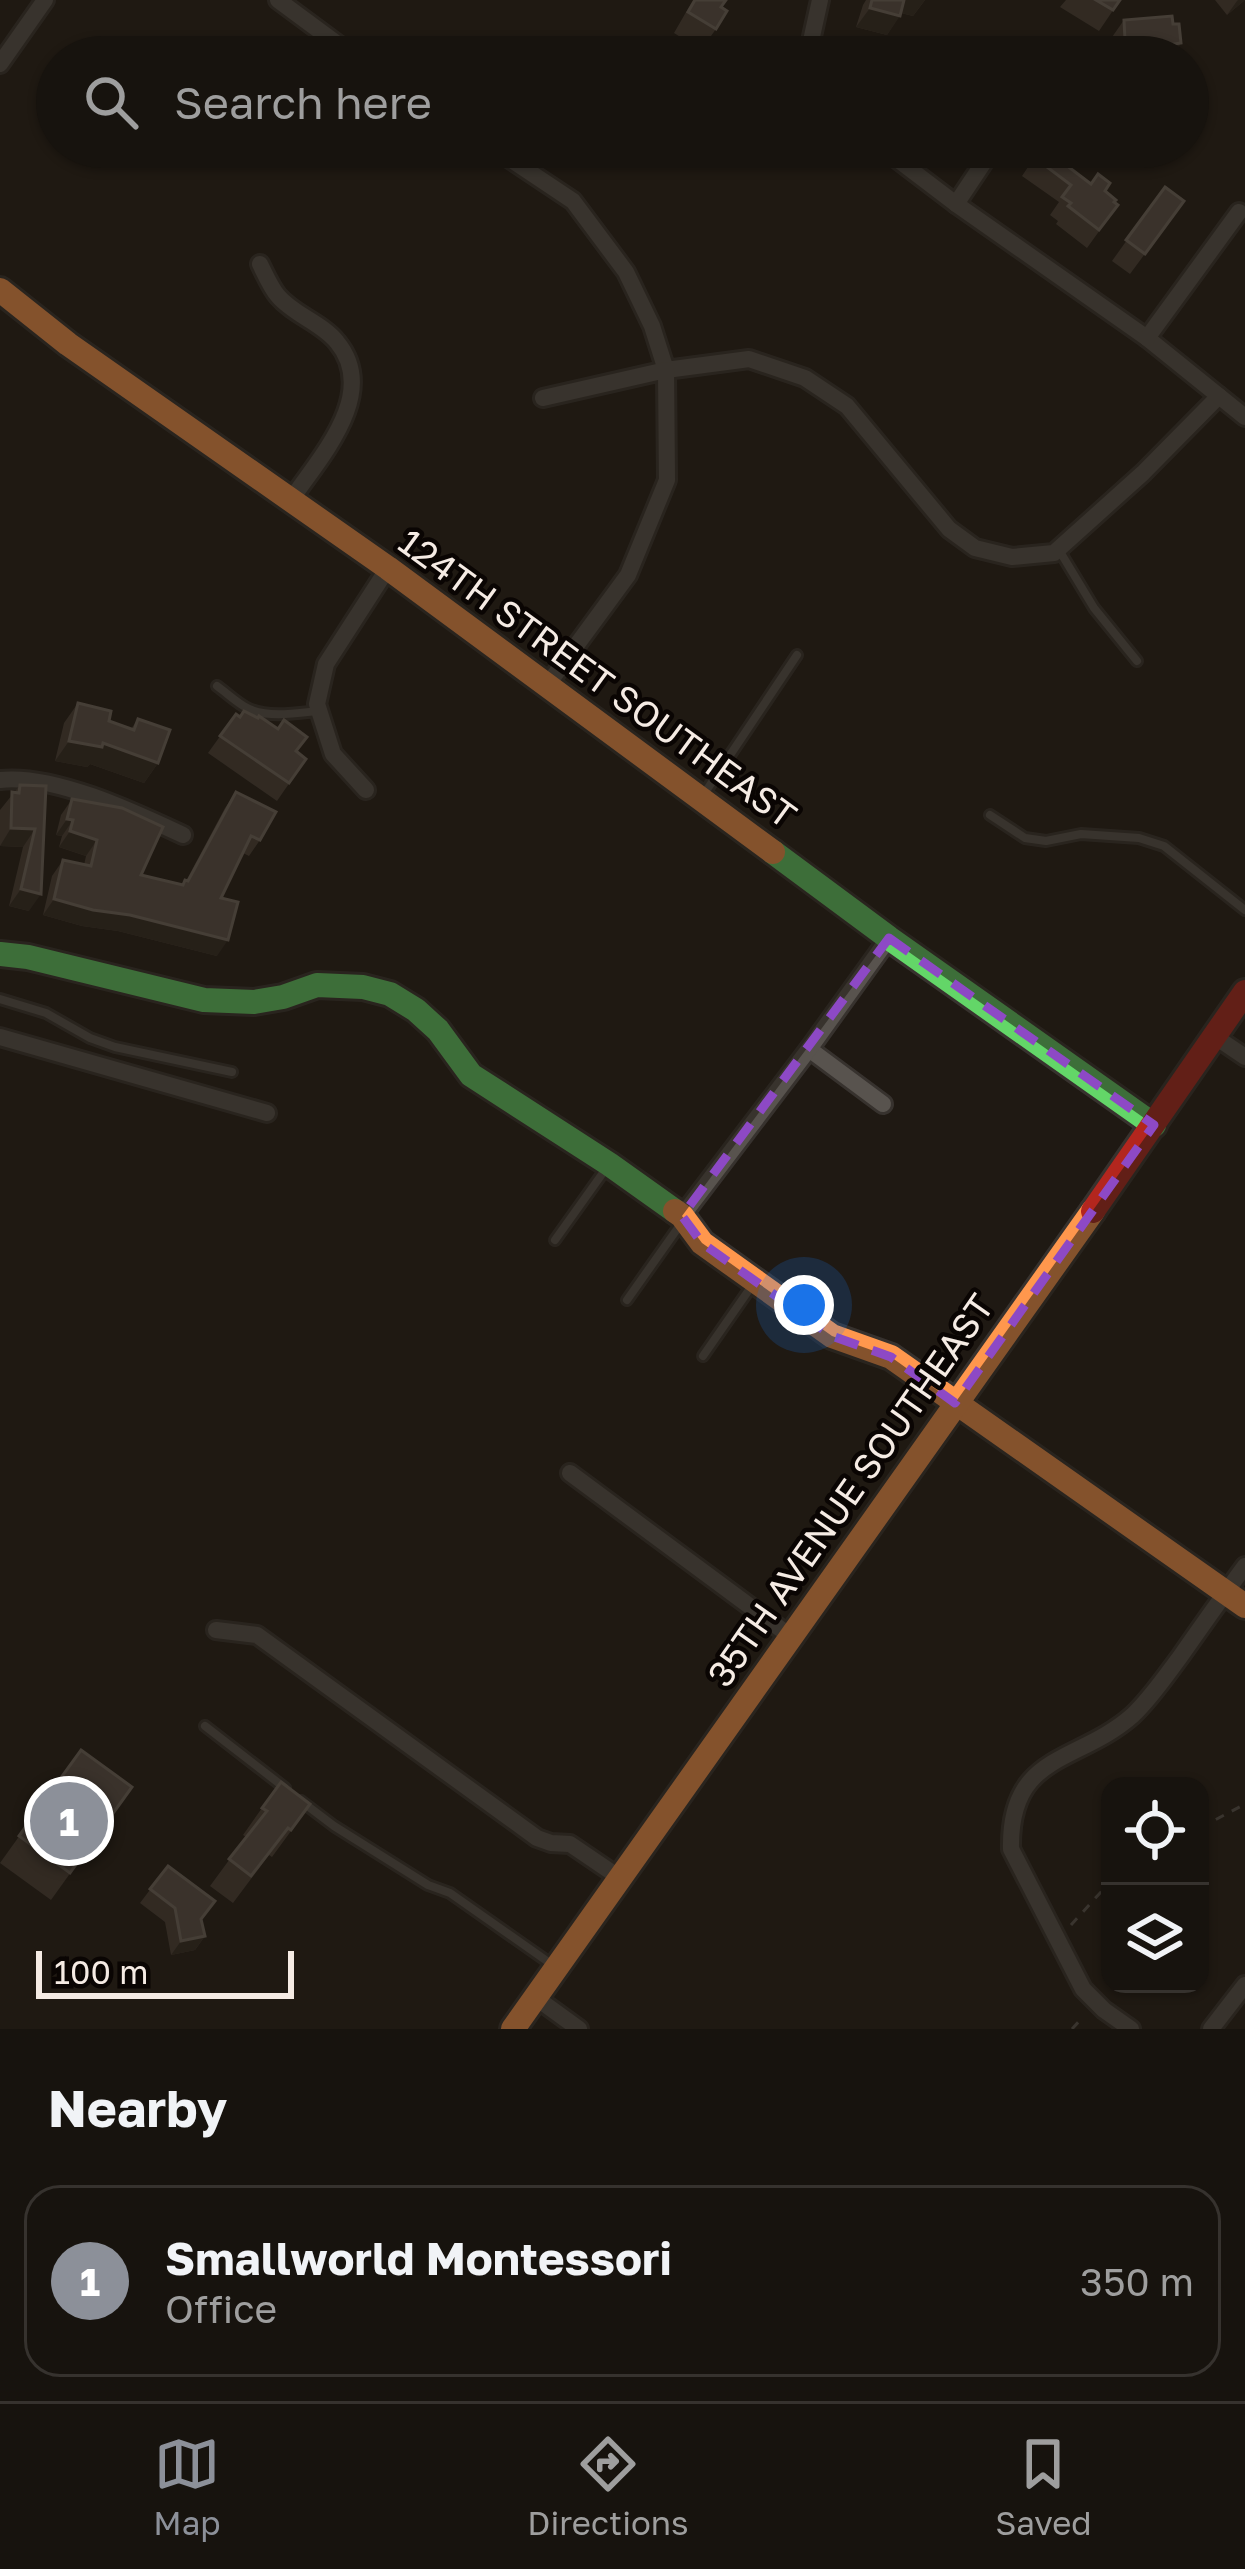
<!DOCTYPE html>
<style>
body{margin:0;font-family:"Golos Text",sans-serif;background:#201c17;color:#f1f3f6}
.controls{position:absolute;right:36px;bottom:36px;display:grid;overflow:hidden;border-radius:24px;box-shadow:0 3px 9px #0004}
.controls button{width:108px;height:108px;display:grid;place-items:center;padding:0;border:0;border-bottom:3px solid #36322e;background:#17130e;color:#f1f3f6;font:60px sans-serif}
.scale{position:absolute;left:36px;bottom:30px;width:258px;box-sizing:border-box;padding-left:12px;border:6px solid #f5ebe4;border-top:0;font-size:33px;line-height:42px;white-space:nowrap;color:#f5ebe4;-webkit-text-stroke:9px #0a0503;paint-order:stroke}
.you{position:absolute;left:804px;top:1305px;width:42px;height:42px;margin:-30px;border:9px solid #fff;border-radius:50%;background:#1a73e8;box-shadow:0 0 0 18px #1a73e833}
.badge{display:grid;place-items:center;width:78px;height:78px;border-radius:50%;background:#8c9099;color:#fff;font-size:39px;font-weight:700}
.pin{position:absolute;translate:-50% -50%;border:6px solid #fff;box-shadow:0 3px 12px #0006}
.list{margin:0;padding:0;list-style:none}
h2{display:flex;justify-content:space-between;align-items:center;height:156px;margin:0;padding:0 48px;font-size:51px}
h2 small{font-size:39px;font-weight:400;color:#9e9e9e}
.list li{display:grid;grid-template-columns:78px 1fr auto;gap:36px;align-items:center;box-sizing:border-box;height:192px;margin:0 24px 24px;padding:0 24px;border:3px solid #36322e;border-radius:36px}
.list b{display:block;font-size:45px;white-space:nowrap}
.list p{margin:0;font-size:39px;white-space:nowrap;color:#9e9e9e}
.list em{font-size:39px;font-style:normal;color:#9e9e9e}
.icon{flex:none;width:66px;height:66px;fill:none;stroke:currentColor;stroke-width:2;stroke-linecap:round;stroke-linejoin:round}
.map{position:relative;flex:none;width:1245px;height:2029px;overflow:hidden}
.search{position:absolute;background:#17130e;box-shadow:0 3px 9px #0004;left:36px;right:36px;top:36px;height:132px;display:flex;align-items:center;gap:30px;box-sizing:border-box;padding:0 42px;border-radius:66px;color:#9e9e9e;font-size:45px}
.sheet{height:372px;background:#17130e}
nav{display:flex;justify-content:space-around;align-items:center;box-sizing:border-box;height:168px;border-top:3px solid #36322e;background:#17130e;font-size:33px;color:#9e9e9e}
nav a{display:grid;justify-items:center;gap:6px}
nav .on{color:#8c9099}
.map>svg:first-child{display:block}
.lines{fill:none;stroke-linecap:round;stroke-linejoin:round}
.lane-casing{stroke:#37322e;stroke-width:14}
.street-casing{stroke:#37322e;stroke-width:22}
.fast-casing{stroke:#37322e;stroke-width:30}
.slow-casing{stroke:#37322e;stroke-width:30}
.jam-casing{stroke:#37322e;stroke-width:30}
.path{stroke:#5a5450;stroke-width:3;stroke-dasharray:9 9;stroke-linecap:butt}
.lane{stroke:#58534e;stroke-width:8}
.street{stroke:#58534e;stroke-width:16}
.fast{stroke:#63d668;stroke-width:24}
.slow{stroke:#ff974d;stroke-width:24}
.jam{stroke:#b3261e;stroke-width:24}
.wall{fill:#493f37}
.shaded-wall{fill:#302821}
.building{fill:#5b514a;stroke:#746a62;stroke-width:3}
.marked{fill:none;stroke:#8d49c5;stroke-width:9;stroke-dasharray:24 15;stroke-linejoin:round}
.labels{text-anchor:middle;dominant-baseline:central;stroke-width:9;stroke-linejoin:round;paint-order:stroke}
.street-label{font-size:36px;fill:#f5ebe4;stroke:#0a0503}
</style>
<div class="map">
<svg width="1245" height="2029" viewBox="0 0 1245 2029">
<rect width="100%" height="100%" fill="#1f1913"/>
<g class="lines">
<defs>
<g id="lane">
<path d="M1059,550L1094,608L1137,661"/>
<path d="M217,686C227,693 238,704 249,709C268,718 298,713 318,711"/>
<path d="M702,797L797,655"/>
<path d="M990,815L1025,838L1046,841L1081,834L1139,838L1164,846L1245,910"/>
<path d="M0,999L46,1013L90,1038L115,1047L232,1072"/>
<path d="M555,1240L605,1170"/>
<path d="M627,1300L680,1225"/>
<path d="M703,1356L751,1287"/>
<path d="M205,1726L285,1788"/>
<path d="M301,1801L334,1826L428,1885L450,1893L554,1966"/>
</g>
<g id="street">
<path d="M278,0L355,57"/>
<path d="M811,57L809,50L820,0"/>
<path d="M0,64L45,0"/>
<path d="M492,147L573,201L626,272L652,326L666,370L749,359L805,378L847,406L949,529L975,548L1012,557L1054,553L1143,473L1219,396"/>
<path d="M881,147L956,204L1147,338L1245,417"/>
<path d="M956,204L994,147"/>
<path d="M260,264C265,274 271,288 278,296C294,315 322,323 337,342C380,394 319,458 291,500"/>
<path d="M1147,338L1239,212"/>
<path d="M543,398L666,370L667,480L628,575L548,684"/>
<path d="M0,780C54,774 134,812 183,835"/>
<path d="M366,790L333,754L317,704L326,664L388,568"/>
<path d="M1214,1036L1245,1057"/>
<path d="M0,1037L267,1113"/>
<path d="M809,1049L883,1104"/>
<path d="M682,1216L809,1049L889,938"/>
<path d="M570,1473L790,1636"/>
<path d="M216,1630L257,1635L537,1838L551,1843L570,1844L620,1878"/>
<path d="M535,1997L579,2029"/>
<path d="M1131,2029L1104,2010L1083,1989L1011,1849C1009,1752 1078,1764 1133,1715C1151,1698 1165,1677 1180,1657C1201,1627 1223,1596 1245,1566"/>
<path d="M1211,2029L1245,1985"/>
</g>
<g id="fast">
<path d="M773,852L889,938L1154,1125"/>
<path d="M0,954L28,957L204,1000L254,1002L283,997L317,985L363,987L390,994L416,1010L438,1030L471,1075L609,1164L675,1211"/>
</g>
<g id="slow">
<path d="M0,290L68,344L388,568L773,852"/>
<path d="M675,1211L682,1216L702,1243L832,1336L891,1357L1245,1606"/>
<path d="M513,2029L1093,1211"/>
</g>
<path id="jam" d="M1093,1211L1245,992"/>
</defs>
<use href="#lane" class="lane-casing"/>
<use href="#street" class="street-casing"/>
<use href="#fast" class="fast-casing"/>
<use href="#slow" class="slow-casing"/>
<use href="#jam" class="jam-casing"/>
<g class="path">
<path d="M1200,1828L1245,1804"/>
<path d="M1071,1925L1110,1882"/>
<path d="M1072,2029L1083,2017"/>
</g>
<use href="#lane" class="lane"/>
<use href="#street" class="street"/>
<use href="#fast" class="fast"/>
<use href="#slow" class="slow"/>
<use href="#jam" class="jam"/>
</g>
<g class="wall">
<path d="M693,0H726L721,7L716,29L701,50L674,33Z"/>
<path d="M866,0H925L913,16L901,13L887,35L856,27L863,5Z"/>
<path d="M1066,0H1120L1099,31L1060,7Z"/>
<path d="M1215,0H1245L1227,15Z"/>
<path d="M1124,20L1173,24L1181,43L1171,57H1111L1110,40Z"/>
<path d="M1034,147H1073L1062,162L1091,184L1105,191L1118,205L1087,248L1056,224L1058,221L1050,215L1059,202L1022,176L1034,158L1035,155L1030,152Z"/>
<path d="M1165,187L1184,201L1130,274L1112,261Z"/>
<path d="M78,703L109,721L131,729L138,719L158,763L144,783L90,764L87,767L55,761L64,723Z"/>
<path d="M236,714L306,759L277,801L208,753Z"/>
<path d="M20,785L46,786L29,911L9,906L23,847L0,846V810Z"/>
<path d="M236,792L260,840L249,856L243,853L221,898L217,956L118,931L82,926L43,915L52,876L63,860L84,865L86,856L59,847L62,836L56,835L61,815L72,799L141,875L182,885L186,881L225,808Z"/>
<path d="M81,1750L132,1787L51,1900L0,1863Z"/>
<path d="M262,1808L291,1831L272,1857L269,1855L233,1903L210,1886L246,1837L243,1835Z"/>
<path d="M168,1866L201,1920L205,1936L195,1950L171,1955L165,1922L140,1903Z"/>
</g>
<g class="shaded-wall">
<path d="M901,0H925L913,16L893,11Z"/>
<path d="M1238,0H1245L1227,15L1237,1Z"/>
<path d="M870,8L900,16L887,35L856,27Z"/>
<path d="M1125,40H1136L1124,57H1114Z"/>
<path d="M1181,43L1171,57H1135L1137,54Z"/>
<path d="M69,741L103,743L158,763L144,783L90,764L87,767L55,761Z"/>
<path d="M67,819L73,820L62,836L56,835Z"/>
<path d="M11,828L35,829L23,847L0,846Z"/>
<path d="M70,831L97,840L86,856L59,847Z"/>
<path d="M21,889L41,894L29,911L9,906Z"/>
<path d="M54,899L130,915L228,940L217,956L118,931L82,926L43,915Z"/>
<path d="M205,1936L195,1950L171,1955L181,1941Z"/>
</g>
<g class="building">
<path d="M695,0H726L721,7L727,11L716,29L688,12Z"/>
<path d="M872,0H904L900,16L870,8Z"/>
<path d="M1096,0H1120L1113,10Z"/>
<path d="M1172,16L1173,24H1179L1181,43L1174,44L1175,51L1137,54L1136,40H1125L1124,20Z"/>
<path d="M897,40L918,57H885Z"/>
<path d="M1043,147H1073L1062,162L1091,184L1098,174L1110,183L1105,191L1116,200L1114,202L1118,205L1099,230L1068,206L1071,203L1062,197L1071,185L1035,158Z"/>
<path d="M1165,187L1184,201L1145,254L1126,240Z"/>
<path d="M78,703L111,711L109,721L134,730L138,719L170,730L158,763L103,743L102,747L69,741Z"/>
<path d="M244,711L258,718L259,716L278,729L284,720L307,737L296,751L306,759L289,783L220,736L236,714L240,717Z"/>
<path d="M20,785L46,786L41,894L21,889L35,829L11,828L12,792L19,793Z"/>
<path d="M236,792L276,812L260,840L251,836L221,898L238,902L228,940L130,915L93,910L54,899L63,860L91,866L97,840L70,831L73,820L67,819L72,799L122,808L163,827L141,875L183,885L185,880L188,881Z"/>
<path d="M81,1750L132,1787L70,1873L19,1836Z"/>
<path d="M281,1782L310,1804L291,1830L288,1828L251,1876L229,1859L267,1811L262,1808Z"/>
<path d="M168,1866L215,1901L201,1919L205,1936L181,1941L175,1908L150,1889Z"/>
</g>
<path d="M0 0H1245V2029H0ZM889,938L1154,1125L955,1403L891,1357L832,1336L702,1243L682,1216Z" fill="#1f1913" fill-opacity=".55" fill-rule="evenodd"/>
<path class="marked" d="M889,938L1154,1125L955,1403L891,1357L832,1336L702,1243L682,1216Z"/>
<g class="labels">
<g class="street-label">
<text transform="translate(598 678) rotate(36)">124TH STREET SOUTHEAST</text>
<text transform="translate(850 1490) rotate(-55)">35TH AVENUE SOUTHEAST</text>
</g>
</g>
</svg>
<div class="controls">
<button><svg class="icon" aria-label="locate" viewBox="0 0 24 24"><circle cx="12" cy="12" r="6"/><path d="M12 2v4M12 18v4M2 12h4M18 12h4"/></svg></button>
<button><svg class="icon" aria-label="layers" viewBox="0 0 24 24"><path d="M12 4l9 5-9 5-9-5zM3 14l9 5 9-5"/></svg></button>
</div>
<div class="scale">100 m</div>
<div class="you"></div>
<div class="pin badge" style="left:69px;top:1821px">1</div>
<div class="search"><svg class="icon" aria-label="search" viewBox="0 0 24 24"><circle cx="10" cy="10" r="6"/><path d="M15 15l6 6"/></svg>Search here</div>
</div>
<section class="sheet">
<h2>Nearby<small></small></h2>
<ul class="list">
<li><span class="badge">1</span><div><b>Smallworld Montessori</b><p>Office</p></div><em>350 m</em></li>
</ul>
</section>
<nav>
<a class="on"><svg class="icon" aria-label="map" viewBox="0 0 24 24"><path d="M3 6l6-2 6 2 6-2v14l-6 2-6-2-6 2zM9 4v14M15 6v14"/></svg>Map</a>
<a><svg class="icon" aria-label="directions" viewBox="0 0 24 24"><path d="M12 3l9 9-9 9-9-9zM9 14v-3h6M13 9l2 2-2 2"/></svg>Directions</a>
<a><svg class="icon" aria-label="saved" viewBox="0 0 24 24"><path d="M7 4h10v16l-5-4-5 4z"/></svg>Saved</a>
</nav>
